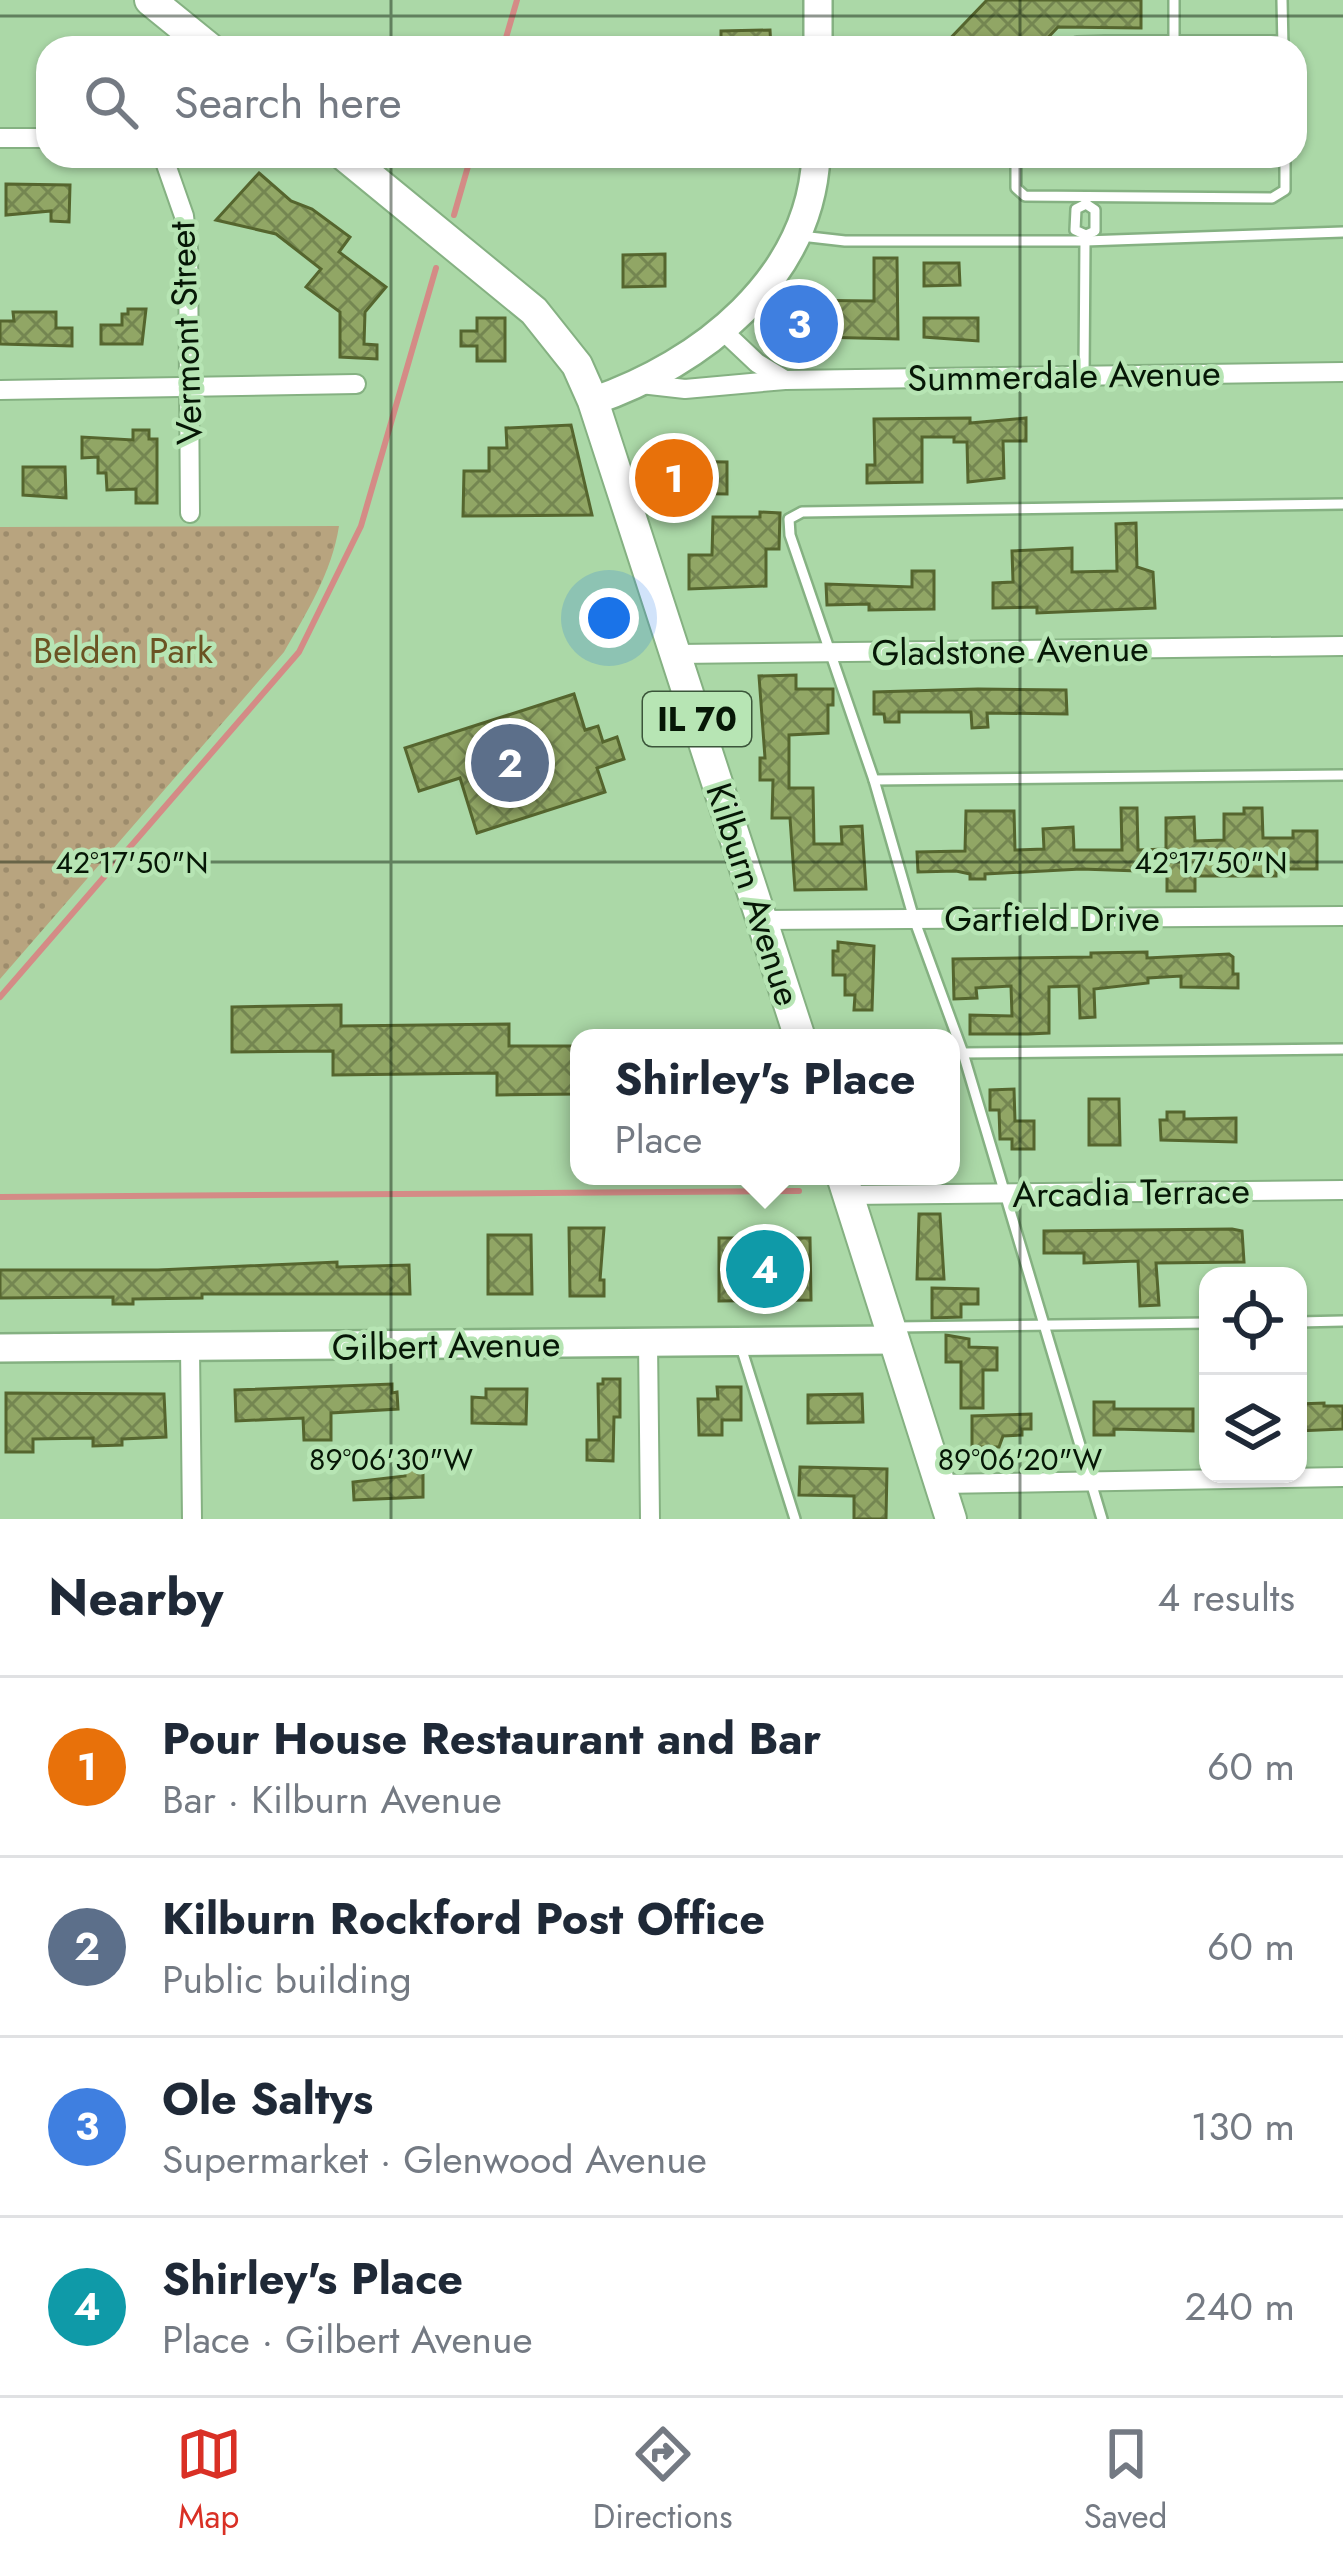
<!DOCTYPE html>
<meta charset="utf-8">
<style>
body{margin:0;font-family:Jost,sans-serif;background:#f6f6f7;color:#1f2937}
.controls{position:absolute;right:36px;bottom:36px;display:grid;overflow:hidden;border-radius:24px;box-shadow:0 3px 9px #0004}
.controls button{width:108px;height:108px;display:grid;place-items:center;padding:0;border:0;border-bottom:3px solid #e0e1e3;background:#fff;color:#1f2937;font:60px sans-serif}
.you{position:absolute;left:609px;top:618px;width:42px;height:42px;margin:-30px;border:9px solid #fff;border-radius:50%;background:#1a73e8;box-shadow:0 0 0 18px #1a73e833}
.badge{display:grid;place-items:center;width:78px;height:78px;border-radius:50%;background:#d93025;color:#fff;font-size:39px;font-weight:700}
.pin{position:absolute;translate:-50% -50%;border:6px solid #fff;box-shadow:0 3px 12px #0006}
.popup{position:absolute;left:570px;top:1029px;width:390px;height:156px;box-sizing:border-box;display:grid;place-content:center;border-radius:24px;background:#fff;filter:drop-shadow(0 3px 9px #0005);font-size:39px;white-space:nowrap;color:#747a83}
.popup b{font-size:45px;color:#1f2937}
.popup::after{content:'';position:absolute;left:50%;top:100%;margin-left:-24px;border:24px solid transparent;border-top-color:#fff}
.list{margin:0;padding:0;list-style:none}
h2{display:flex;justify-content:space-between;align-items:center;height:156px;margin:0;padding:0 48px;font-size:51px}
h2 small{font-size:39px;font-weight:400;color:#747a83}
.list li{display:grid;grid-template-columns:78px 1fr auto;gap:36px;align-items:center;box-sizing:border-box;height:180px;padding:0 48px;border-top:3px solid #e0e1e3}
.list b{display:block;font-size:45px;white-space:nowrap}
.list p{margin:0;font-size:39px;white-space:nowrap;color:#747a83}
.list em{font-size:39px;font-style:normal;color:#747a83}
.icon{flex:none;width:66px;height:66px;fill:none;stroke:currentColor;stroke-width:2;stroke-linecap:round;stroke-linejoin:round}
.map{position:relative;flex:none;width:1343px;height:1519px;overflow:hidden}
.search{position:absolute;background:#fff;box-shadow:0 3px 9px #0004;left:36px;right:36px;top:36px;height:132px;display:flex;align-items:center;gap:30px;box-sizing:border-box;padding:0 42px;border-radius:36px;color:#747a83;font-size:45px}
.sheet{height:876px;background:#fff}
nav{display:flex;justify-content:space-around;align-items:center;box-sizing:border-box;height:168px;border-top:3px solid #e0e1e3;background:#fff;font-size:33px;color:#747a83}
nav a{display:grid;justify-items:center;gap:6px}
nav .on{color:#d93025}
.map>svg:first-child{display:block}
.grass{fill:url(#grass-dots)}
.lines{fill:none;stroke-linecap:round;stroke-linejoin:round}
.stream{stroke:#d48b86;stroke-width:6}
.building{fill:url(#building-cross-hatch);stroke:#55652e;stroke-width:3}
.lane-casing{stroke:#85b182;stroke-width:14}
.street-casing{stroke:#85b182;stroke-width:22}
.secondary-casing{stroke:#85b182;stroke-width:32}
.primary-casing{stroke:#85b182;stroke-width:34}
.lane{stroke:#fff;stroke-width:9}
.street{stroke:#fff;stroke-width:18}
.secondary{stroke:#fff;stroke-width:27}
.primary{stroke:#fff;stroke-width:30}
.ticks{fill:none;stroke:#061706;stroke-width:3;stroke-opacity:0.45}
.labels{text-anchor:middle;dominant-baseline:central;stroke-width:9;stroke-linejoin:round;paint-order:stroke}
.shield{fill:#b7e5b4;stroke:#3b553a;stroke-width:3}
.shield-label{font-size:33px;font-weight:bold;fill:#061706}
.street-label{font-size:36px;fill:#061706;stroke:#b7e5b4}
.park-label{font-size:36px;fill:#6b5323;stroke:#b7e5b4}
.ticks-label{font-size:30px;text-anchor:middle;fill:#061706;stroke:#b7e5b4;stroke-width:9;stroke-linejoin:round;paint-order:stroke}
</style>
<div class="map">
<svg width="1343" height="1519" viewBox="0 0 1343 1519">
<defs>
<pattern id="grass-dots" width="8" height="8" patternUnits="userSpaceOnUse" patternTransform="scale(3)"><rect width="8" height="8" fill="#b8a47f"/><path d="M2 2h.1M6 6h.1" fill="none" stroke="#9d8c6c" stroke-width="1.8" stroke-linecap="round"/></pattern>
<pattern id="building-cross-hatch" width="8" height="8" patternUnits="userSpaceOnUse" patternTransform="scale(3)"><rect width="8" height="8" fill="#91a665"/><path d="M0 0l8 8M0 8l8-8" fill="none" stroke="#748651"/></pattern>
</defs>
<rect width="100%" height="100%" fill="#abd8a7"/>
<path class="grass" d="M339,526C332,572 307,612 284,652L0,979V527Z"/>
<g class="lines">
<g class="stream">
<path d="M503,48L517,0"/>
<path d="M454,215L471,156"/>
<path d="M0,997L299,652L361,526L436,268"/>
<path d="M0,1197L799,1191"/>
</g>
</g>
<g class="building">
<path d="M987,0H1141V28L1058,27L1038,48H941Z"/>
<path d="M770,30L771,48H721V31Z"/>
<path d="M259,173L291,201L312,209L350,237L339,252L386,287L365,312L364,344L377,345V359L340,357V312L306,287L321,269L276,234L216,220Z"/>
<path d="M6,184L70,185L69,222L51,221V211L6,215Z"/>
<path d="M665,254V286L623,287V255Z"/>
<path d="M874,258H897L898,339L818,337V352L785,351L786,300L874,301Z"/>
<path d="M924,263H959L960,285L924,286Z"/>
<path d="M128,309H146L142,344H101V325H122V314H128Z"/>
<path d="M13,312H56V328H72V346L0,344V321H14Z"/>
<path d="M477,318H505V361H477V346H461V331H477Z"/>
<path d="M924,318H978V341L924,337Z"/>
<path d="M970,418V423L1026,418V441H1003L1004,478L968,482L967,442H954V437H922V482L867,483V465H875L874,419Z"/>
<path d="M571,425L592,515L463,516L464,471H489V448H507L506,428Z"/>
<path d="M133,430H149V439H157V503H136V489L107,490L106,473H98V457L82,458V437L133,440Z"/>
<path d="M660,461L727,462V494L658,493L650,478Z"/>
<path d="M23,467H65L66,498L23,495Z"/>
<path d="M760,512L780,513L779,549H766V586L689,589V555H712L713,517H760Z"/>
<path d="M1136,523L1137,567L1153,572L1155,608L1037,613V607L993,608V583L1013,582L1012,551L1072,548V572L1117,571L1116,524Z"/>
<path d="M912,571H934V609L869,610V604L827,605L826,584L912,587Z"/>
<path d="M796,675V689H833V705H828V733L789,735V788H813L814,844H842L841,827L862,826L866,889L795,890L790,818H772L773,780H760V758H765L759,676Z"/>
<path d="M978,689L1066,690L1067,714L987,713L988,727L972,728L971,712H899V722H885L884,714H874V692Z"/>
<path d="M574,694L585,730L598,726L603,742L617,737L624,759L597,768L605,792L477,833L460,778L419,791L405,748Z"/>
<path d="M1121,808H1137L1138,850L1166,849V818L1194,817L1195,841L1224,840V814H1244V808H1262L1263,838H1293V831H1317V869H1276V876H1195V891H1167V872L1081,869L985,874V879H970V874L956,871L918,872L917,852L965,851L966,811H1014L1015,850L1044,849L1043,829L1073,827L1074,850H1122Z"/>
<path d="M838,942L874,946L872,1010H854L855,995H845V975H833V951H838Z"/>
<path d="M1147,952V958L1229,954L1233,957V974H1238V988L1181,987V976L1148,978V983L1094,989L1095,1017L1080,1018L1079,986L1049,987V1033L1028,1034H970V1015L1012,1016L1011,986L976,988L977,998L954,999L953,959L1091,957V953Z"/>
<path d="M341,1005V1026L509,1024V1046H579V1094L497,1095V1073L333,1075V1051L232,1052V1007Z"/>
<path d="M1014,1089L1015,1121H1034V1149H1012V1139H1000L999,1110H990V1090Z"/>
<path d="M1089,1099H1119L1120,1145H1089Z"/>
<path d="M1167,1112H1184V1119L1236,1118V1142L1161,1140L1160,1120H1167Z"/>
<path d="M919,1214H940L944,1279H917Z"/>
<path d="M569,1228H604L600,1280H604V1296H570Z"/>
<path d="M1232,1229L1242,1231L1244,1262L1156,1263L1159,1305L1140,1306L1138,1261L1084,1263V1253H1044V1231Z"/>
<path d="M488,1235H531L532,1294H488Z"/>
<path d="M719,1238H810L811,1300L719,1301Z"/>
<path d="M337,1262V1267L409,1265L410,1294H202V1298L133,1299V1304H113V1297L0,1298V1270H158Z"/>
<path d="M932,1288L978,1289V1304H961V1317L932,1318Z"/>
<path d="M946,1335L969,1339V1347L997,1348V1370H983V1408H961V1362H946Z"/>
<path d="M603,1379H620V1417H614L613,1461L587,1460V1440H599L598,1384H603Z"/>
<path d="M392,1384V1393L397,1392L398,1409L331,1413V1440H304L303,1418L236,1421L235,1390Z"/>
<path d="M717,1387H741V1420H722V1435H699L698,1399H718Z"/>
<path d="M486,1389H527L526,1424L472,1423V1397L486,1398Z"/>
<path d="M6,1393L164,1394L166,1437L122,1439V1445L93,1446V1438L33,1439V1452H6Z"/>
<path d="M862,1394L863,1422L808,1423V1395Z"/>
<path d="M1094,1402H1114V1409H1193V1431L1114,1429V1435H1094Z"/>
<path d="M1324,1403V1406H1343V1429L1298,1431V1404Z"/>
<path d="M1031,1414V1429H1022V1435L1003,1436L999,1447H972V1416Z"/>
<path d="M405,1456H423V1497L354,1500L353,1482L405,1476Z"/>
<path d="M800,1467L887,1469L886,1519H854V1496L799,1495Z"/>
</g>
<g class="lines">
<defs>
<g id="lane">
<path d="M1282,0L1283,48"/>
<path d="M1174,41V0"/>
<path d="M1077,42L1106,41"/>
<path d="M1106,48V41H1283"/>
<path d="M1016,156V188L1025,196L1272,198L1285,190V156"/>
<path d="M1086,204L1076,209L1075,230L1086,235"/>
<path d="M801,236L845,241H1085L1343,232"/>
<path d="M1084,375L1085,241L1086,235L1095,231V210L1086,204V197"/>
<path d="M874,780L1343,775"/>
<path d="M963,1053L1343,1049"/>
<path d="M1298,1322L1343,1321"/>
<path d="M895,1327L1208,1323"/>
<path d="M741,1347L795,1519"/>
<path d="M1102,1519L963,1053L914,919L874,780L790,535L789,519L802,512L1343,504"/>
</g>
<g id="street">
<path d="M0,138H48"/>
<path d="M163,156L184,216L188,249L190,513"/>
<path d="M722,330L757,363L785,380"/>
<path d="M641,384L685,389L785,380L1343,372"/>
<path d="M0,390L356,384"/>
<path d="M677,654L1343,646"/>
<path d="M761,920L1343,916"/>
<path d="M848,1195L1343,1190"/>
<path d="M648,1342L650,1519"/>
<path d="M190,1349L192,1519"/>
<path d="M940,1484L1343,1477"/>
</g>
<g id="secondary">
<path d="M818,0V48"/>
<path d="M593,401C701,364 810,279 816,156"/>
<path d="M0,1348L892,1340"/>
</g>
<g id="primary">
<path d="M150,0L209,48"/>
<path d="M345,156L534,311L577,365L593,401L800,1038"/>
<path d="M842,1176L951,1519"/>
</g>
</defs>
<use href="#lane" class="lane-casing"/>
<use href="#street" class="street-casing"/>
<use href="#secondary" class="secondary-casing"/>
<use href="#primary" class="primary-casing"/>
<use href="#lane" class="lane"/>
<use href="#street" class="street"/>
<use href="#secondary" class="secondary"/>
<use href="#primary" class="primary"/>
</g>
<path class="ticks" d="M391,0V48M1020,0V48M0,16H1343M391,156V1519M1020,156V1519M0,862H1343"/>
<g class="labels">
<rect class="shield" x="643" y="692" width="108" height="54" rx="9"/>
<g class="shield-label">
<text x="697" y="719">IL 70</text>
</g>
<g class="street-label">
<text transform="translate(185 333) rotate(-92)">Vermont Street</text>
<text transform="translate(1064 375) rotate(-1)">Summerdale Avenue</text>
<text transform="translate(1010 650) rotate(-1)">Gladstone Avenue</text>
<text transform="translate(754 894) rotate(72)">Kilburn Avenue</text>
<text x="1052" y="918">Garfield Drive</text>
<text transform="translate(1131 1192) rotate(-1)">Arcadia Terrace</text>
<text transform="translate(446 1345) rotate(-1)">Gilbert Avenue</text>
</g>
<g class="park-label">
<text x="123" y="650">Belden Park</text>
</g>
</g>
<g class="ticks-label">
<text x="132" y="873">42°17'50"N</text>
<text x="1211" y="873">42°17'50"N</text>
<text x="391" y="1470">89°06'30"W</text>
<text x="1020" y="1470">89°06'20"W</text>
</g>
</svg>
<div class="controls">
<button><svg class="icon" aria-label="locate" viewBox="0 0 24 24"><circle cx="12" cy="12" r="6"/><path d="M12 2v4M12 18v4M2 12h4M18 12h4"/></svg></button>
<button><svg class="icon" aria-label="layers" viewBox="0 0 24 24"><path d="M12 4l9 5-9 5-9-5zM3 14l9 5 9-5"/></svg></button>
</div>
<div class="you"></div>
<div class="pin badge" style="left:674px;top:478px;background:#e8710a">1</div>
<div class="pin badge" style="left:510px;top:763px;background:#5c6f8a">2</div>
<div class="pin badge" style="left:799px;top:324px;background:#3f7fe0">3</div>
<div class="pin badge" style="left:765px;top:1269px;background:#0f9aa8">4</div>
<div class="popup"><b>Shirley's Place</b>Place</div>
<div class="search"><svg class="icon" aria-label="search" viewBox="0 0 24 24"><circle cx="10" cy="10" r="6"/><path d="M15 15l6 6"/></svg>Search here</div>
</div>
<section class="sheet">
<h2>Nearby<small>4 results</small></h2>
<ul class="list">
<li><span class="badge" style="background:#e8710a">1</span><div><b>Pour House Restaurant and Bar</b><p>Bar · Kilburn Avenue</p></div><em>60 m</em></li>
<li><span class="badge" style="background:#5c6f8a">2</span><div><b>Kilburn Rockford Post Office</b><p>Public building</p></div><em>60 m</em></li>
<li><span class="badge" style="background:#3f7fe0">3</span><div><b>Ole Saltys</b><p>Supermarket · Glenwood Avenue</p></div><em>130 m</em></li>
<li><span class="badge" style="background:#0f9aa8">4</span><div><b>Shirley's Place</b><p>Place · Gilbert Avenue</p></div><em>240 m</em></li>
</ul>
</section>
<nav>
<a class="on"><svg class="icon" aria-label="map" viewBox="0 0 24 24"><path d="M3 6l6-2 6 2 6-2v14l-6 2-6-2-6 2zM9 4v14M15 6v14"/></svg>Map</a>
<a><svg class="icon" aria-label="directions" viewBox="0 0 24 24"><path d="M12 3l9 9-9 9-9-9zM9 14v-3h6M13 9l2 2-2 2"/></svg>Directions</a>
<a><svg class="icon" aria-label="saved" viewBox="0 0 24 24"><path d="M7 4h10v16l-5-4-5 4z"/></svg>Saved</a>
</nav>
